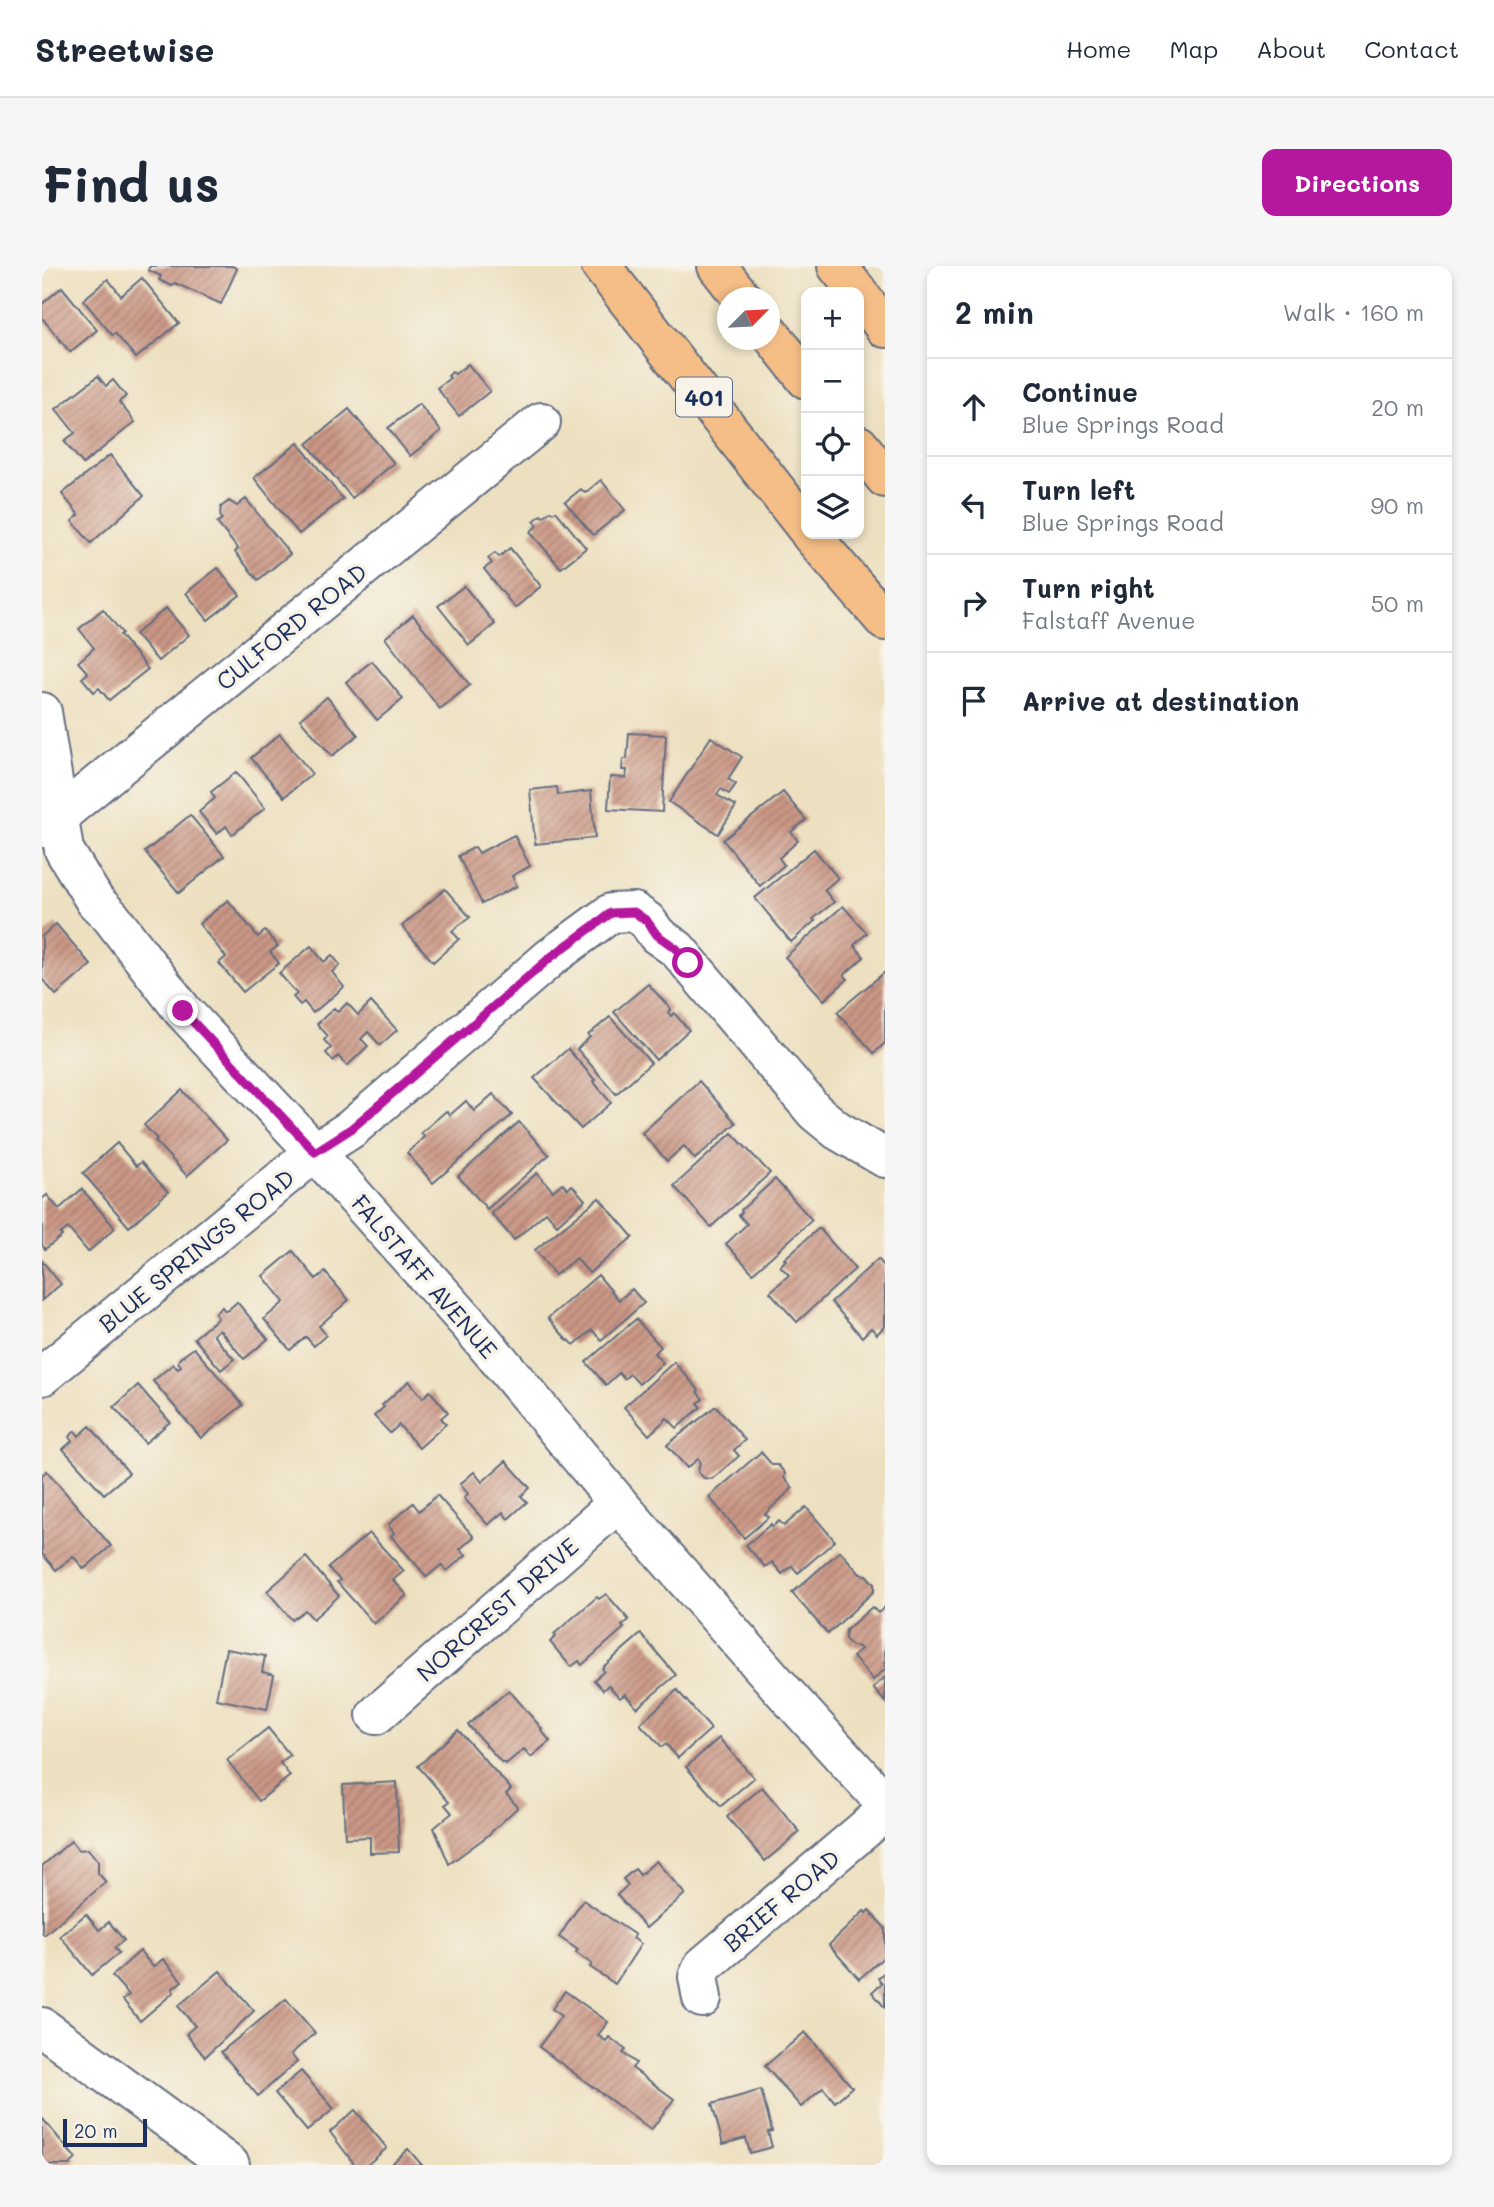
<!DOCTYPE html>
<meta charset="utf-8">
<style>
body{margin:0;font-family:Mali,sans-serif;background:#f6f6f7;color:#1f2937}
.controls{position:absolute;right:21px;top:21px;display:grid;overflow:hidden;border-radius:14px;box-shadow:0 4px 10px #0003}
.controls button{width:63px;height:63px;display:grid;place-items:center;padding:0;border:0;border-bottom:2px solid #e0e1e3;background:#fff;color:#1f2937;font:35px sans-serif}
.compass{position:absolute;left:675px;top:21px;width:63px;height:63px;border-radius:50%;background:#fff;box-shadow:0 4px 10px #0003;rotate:66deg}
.scale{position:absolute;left:21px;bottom:18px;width:84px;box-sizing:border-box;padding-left:7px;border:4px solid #1b2f5e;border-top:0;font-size:19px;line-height:24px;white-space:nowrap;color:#1b2f5e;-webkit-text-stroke:5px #f7f3e8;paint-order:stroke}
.stop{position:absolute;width:21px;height:21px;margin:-16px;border:5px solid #b5179e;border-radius:50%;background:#fff}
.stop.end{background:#b5179e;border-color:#fff;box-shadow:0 2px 7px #0008}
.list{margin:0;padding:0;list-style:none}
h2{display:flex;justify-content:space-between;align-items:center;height:91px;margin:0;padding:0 28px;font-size:30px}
h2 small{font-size:23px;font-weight:400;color:#747a83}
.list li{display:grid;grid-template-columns:46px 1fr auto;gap:21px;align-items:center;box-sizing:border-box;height:98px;padding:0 28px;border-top:2px solid #e0e1e3}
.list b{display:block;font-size:26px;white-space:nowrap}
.list p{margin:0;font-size:23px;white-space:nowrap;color:#747a83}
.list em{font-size:23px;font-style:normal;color:#747a83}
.icon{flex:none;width:38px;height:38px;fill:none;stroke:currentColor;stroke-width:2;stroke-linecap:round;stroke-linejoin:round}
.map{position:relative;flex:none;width:843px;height:1899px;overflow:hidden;border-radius:14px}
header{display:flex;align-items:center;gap:42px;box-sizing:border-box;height:98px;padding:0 35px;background:#fff;border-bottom:2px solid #e0e1e3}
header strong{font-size:33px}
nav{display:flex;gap:38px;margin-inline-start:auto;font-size:24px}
.intro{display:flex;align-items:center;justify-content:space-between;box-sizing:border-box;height:168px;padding:0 42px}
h1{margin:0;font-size:49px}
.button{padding:18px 32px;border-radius:14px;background:#b5179e;color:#fff;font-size:24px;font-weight:700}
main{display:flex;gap:42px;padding:0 42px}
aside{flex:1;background:#fff;border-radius:14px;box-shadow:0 4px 10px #0003}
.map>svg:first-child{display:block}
.building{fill:url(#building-hatch)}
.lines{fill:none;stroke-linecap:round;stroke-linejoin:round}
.minor-casing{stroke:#646d80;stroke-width:42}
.highway-casing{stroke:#646d80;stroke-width:42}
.minor{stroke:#fff;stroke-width:38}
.highway{stroke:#f6be87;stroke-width:38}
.route{stroke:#b5179e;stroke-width:9}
.labels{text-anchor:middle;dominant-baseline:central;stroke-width:7;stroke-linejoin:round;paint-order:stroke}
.shield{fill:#f7f3e8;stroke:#5d6a87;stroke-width:2}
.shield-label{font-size:23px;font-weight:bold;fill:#1b2f5e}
.street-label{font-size:24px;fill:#1b2f5e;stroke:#f7f3e8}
</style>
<header>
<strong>Streetwise</strong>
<nav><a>Home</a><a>Map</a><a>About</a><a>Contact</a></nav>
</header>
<div class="intro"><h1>Find us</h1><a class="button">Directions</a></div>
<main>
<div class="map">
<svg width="843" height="1899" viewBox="0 0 843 1899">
<defs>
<pattern id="building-hatch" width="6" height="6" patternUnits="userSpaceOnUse" patternTransform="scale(1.75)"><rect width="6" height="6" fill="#cb9785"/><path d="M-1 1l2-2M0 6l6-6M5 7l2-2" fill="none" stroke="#a47c70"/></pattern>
</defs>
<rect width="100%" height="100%" fill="#f7f3e8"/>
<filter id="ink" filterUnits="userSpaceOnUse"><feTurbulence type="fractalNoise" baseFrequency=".0143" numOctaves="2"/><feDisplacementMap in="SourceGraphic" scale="14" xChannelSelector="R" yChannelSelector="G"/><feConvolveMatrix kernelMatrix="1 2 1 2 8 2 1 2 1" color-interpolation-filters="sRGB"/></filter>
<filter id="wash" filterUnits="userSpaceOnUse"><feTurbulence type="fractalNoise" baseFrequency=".00686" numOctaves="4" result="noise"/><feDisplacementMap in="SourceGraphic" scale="28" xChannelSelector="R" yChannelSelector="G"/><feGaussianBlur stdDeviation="1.57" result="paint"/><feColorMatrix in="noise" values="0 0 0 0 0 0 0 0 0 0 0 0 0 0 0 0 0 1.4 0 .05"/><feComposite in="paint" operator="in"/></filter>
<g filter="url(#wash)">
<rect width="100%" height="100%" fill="#ede0c0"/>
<g id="blocks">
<g class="building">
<path d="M108,0H190L195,3L179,38L133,17L130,20L117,14L119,10L106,4Z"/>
<path d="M100,12L137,57L94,92L73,67L70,69L41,34L66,13L79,30Z"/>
<path d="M20,21L55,64L28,86L0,52V38Z"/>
<path d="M426,98L448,125L417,150L395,122L408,112L406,110L410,106L413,108Z"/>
<path d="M56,110L64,120L71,114L84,130L77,136L93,156L41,198L22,175L33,167L14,143Z"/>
<path d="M377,138L399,165L368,190L346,162Z"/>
<path d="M307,143L352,197L310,232L265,178Z"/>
<path d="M256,177L301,233L257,268L212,212Z"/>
<path d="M68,189L102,230L49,277L30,255L37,249L20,228Z"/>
<path d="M559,214L583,244L551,269L523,236L539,223L543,227Z"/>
<path d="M204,233L248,288L216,314L193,286L196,283L175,257L180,253L178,249L179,241L187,235L195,240Z"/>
<path d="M509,245L511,247L514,245L544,282L519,302L488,266L496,259L492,255L499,249L501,251Z"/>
<path d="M468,282L499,320L473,342L442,303L450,297L446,292L453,287L457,291Z"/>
<path d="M176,302L198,329L166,354L144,327Z"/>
<path d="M422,320L453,358L427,379L396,340Z"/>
<path d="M124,342L147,369L116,395L93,368Z"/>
<path d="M61,343L80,367L78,369L106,403L67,434L57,422L52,426L40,412L46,407L36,396L52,382L37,363Z"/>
<path d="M371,349L428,419L398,443L343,372Z"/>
<path d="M330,395L361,433L335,454L304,416Z"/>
<path d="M285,431L316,469L290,490L258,453Z"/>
<path d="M587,467L624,469L620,546L566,543L568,511L584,512L585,504H580L581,493H585Z"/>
<path d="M238,468L270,508L242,531L209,492Z"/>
<path d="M669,471L700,491L686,513L694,518L687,528L679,523L675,529L694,540L676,568L627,536Z"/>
<path d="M194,506L223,542L190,569L184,560L175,568L157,546L173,532L169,526Z"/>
<path d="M515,521L516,529L549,525L553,572L493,578L488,524Z"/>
<path d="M741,526L764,554L749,566L756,575L737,592L742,599L718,620L681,574Z"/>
<path d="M148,549L182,590L137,627L103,586Z"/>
<path d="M472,569L488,600L470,610L475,620L440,638L416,590L433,581L437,587Z"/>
<path d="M772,583L796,612L782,624L792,636L771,653L773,655L749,676L713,632Z"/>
<path d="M403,623L428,651L410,665L417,673L391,696L360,660Z"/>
<path d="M186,634L216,671L223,665L236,680L228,686L237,697L201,726L177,697L184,691L157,658Z"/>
<path d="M801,640L825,667L812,679L822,691L802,709L806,713L782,734L743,691Z"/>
<path d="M14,658L49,699L14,729L0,713V670Z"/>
<path d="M269,680L282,696L290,689L298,699L290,706L302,721L271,747L262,736L258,739L251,731L255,728L237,707Z"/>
<path d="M843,706V777L832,787L795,746Z"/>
<path d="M606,718L629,743L626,746L629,750L632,747L647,764L614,794L572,746Z"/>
<path d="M329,736L355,764L338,779L326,766L319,773L326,780L305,800L296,790L291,795L284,787L289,782L282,774L286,770L275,758L292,742L296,746L305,737L316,749Z"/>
<path d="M568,751L609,797L574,828L535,783L548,771L546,769Z"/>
<path d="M526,783L553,814L551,815L569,837L539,863L492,812Z"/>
<path d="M657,815L694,857L653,893L642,880L625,895L600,867Z"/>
<path d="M140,824L185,874L145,910L113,875L115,873L102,859Z"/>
<path d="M451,828L470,849L391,917L365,887L382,871L379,867L404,845L408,849L424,835L432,845Z"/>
<path d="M477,856L507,889L445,943L416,910Z"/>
<path d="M690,867L728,907L669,961L632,920Z"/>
<path d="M75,877L94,900L99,896L126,926L87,961L41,907Z"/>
<path d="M495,907L511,925L520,917L526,923L530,919L543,934L515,959L504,946L472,974L449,947Z"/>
<path d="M733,913L770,954L711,1007L684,978L705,958L697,949L700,946L699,944Z"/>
<path d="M40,923L73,962L46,986L26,962L18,968L20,970L3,983L0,979V933L5,929L17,943Z"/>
<path d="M557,932L591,971L547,1007L534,992L513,1009L493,984Z"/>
<path d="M777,962L813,1003L755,1056L728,1026L747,1009L738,1000L744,994L742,993Z"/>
<path d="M251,985L274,1013L283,1006L307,1034L277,1060L284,1069L272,1080L264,1071L248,1084L222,1053L242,1036L221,1010Z"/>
<path d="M836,993L843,1001V1060L835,1068L829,1062L820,1071L789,1036Z"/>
<path d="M0,995L19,1018L0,1034Z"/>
<path d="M556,1009L577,1034L590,1023L602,1037L559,1074L550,1064L532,1079L527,1074L526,1075L506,1052Z"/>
<path d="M195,1036L226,1073L202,1093L177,1063L171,1069L192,1093L179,1104L152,1072L176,1052L173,1047L180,1041L183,1045L186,1044Z"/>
<path d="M594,1053L619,1081L612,1087L621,1097L597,1118L588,1108L582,1113L577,1107L564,1119L544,1096Z"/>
<path d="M152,1082L201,1139L159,1172L111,1115L131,1098L136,1103L139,1100L136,1096L138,1092Z"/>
<path d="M632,1096L657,1124L655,1126L661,1133L656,1137L659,1141L635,1162L625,1152L607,1169L582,1141Z"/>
<path d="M367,1115L381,1132L388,1125L406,1146L399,1152L404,1158L377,1182L357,1159L348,1167L332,1150L342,1141L340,1139Z"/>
<path d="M96,1119L128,1156L103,1177L72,1141Z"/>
<path d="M674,1140L703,1174L692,1184L697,1190L670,1213L662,1212L656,1206L658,1195L656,1193L645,1202L625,1179Z"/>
<path d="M48,1160L87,1207L62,1228L21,1183L30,1175L27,1171L33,1165L37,1170Z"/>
<path d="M719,1186L730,1199H736L743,1207L742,1212L751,1222L723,1248L727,1251L702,1272L667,1231Z"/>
<path d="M464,1195L488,1222L479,1230L485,1236L466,1253L461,1246L446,1259L422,1232L426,1228L418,1218L432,1206L440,1216Z"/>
<path d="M5,1205L69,1280L42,1303L31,1290L14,1304L0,1288V1209Z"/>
<path d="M395,1229L432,1271L418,1283L424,1289L405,1305L399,1299L385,1311L349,1270L352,1267L346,1259L371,1237L377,1245Z"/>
<path d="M764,1241L793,1275L756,1307L750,1300L740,1308L730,1296L723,1301L704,1279L729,1258L730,1261L737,1255L742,1260Z"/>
<path d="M327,1267L362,1305L351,1314L365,1329L332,1358L295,1316L298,1314L286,1302Z"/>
<path d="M798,1285L818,1308L824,1309L832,1318V1325L786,1368L750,1327Z"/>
<path d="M264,1291L297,1330L271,1353L263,1344L250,1354L225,1325Z"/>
<path d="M564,1328L587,1354L580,1360L582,1362L540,1399L537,1395L529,1401L508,1376L514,1370L512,1368L555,1331L557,1333Z"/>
<path d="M830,1341L836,1347L843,1341V1403L831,1414L811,1391L819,1383L817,1381L809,1380L803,1373L804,1364Z"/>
<path d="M599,1368L634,1409L595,1442L583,1428L578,1432L566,1419L561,1424L552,1414L562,1405L560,1402Z"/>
<path d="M184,1383L223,1390L220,1406L232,1409L225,1443L174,1433Z"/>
<path d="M843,1411V1436L831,1422Z"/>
<path d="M467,1424L500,1463L499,1464L508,1475L489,1491L482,1483L464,1498L462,1496L460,1497L426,1459Z"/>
<path d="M635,1424L669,1463L636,1492L624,1478L620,1481L598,1458Z"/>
<path d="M226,1462L248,1489L238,1497L248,1510L217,1535L185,1494Z"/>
<path d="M416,1464L469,1523L464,1528L476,1541L444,1571L407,1598L392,1562L410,1547L403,1539L407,1536L376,1500Z"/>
<path d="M677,1472L712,1512L679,1540L644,1501Z"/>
<path d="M355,1516L357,1586L328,1587V1571L303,1572L301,1519Z"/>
<path d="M720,1521L758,1566L723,1595L685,1551Z"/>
<path d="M29,1575L36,1584L46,1583L56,1595V1607L64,1616L2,1669L0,1667V1600Z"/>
<path d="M614,1595L643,1628L604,1662L575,1629L586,1619L581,1613L593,1603L598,1609Z"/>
<path d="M541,1634L593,1669L591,1672L599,1678L573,1718L548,1701L550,1698L534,1687L536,1684L517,1671Z"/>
<path d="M827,1644L843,1662V1690L817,1713L787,1679L822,1645L824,1647Z"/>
<path d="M44,1648L57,1664L67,1656L82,1674L72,1682L77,1687L50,1709L18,1670Z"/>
<path d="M98,1685L111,1701L121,1693L140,1715L130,1723L132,1726L98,1755L81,1734L87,1729L70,1710Z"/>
<path d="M178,1705L212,1745L163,1791L144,1768L153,1760L136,1740Z"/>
<path d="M843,1706V1742L830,1726L840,1717L836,1712Z"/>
<path d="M523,1725L566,1756L556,1769L564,1775L567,1771L584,1784L581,1787L594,1797L590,1802L632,1833L609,1864L497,1781L519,1750L510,1743Z"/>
<path d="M244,1733L273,1767L249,1788L255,1796L216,1830L179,1786Z"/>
<path d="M763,1766L810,1821L793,1836L781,1822L759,1841L723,1800Z"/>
<path d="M259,1805L292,1843L265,1865L233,1827Z"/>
<path d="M719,1824L730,1865L726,1866L730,1881L708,1887L704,1872L681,1878L670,1838Z"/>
<path d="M313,1844L345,1882L325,1899H313L288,1866Z"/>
<path d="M0,1852L34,1893L27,1899H0Z"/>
<path d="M366,1883L380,1899H348Z"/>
</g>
</g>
</g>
<g filter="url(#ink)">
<use href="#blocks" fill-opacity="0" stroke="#646d80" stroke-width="2"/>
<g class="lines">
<defs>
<g id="minor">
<path d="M0,446L22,584L53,635L69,651L141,745L273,886L427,1058L576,1237L744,1428L843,1537"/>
<path d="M2,562L499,156"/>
<path d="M0,1110L273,886L309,863L509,691L569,647L592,646L605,655L615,669L635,683L773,846L795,864L843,892"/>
<path d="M334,1449L576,1237"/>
<path d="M660,1732L656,1711L661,1700L843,1546"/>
<path d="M0,1761L188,1899"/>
</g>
<g id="highway">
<path d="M559,0L764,262"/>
<path d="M675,0L700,32"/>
<path d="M795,0L816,26"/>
<path d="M817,28L843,62"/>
<path d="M727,66L764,113"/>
<path d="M817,179L843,212"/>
<path d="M768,268L843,355"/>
</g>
</defs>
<use href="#minor" class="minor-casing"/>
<use href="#highway" class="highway-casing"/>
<use href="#minor" class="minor"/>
<use href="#highway" class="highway"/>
</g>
</g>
<g class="lines" filter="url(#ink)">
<path class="route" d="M141,745L273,886L309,863L509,691L569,647L592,646L605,655L615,669L635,683L646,697"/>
</g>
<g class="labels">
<rect class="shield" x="634" y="111.5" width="56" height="39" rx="5"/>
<g class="shield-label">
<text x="662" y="131">401</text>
</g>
<g class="street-label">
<text transform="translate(249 360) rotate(-39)">CULFORD ROAD</text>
<text transform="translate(154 984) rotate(-39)">BLUE SPRINGS ROAD</text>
<text transform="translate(383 1010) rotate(49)">FALSTAFF AVENUE</text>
<text transform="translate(455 1343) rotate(-41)">NORCREST DRIVE</text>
<text transform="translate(739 1634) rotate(-40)">BRIEF ROAD</text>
</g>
</g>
</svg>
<div class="controls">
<button>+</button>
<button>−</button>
<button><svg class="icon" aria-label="locate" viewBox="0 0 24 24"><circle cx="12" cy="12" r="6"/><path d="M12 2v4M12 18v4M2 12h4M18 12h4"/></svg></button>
<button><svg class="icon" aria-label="layers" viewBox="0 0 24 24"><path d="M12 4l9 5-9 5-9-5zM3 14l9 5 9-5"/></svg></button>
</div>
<svg class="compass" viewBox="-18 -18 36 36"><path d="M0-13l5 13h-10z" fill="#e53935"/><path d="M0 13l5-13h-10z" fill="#747a83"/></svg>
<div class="scale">20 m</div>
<div class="stop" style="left:646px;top:697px"></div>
<div class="stop end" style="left:141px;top:745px"></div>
</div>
<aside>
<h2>2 min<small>Walk · 160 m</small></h2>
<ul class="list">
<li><svg class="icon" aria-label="ahead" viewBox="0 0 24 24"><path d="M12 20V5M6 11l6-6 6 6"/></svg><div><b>Continue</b><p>Blue Springs Road</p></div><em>20 m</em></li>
<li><svg class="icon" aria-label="left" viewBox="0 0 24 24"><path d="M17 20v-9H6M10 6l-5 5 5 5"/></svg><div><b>Turn left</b><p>Blue Springs Road</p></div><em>90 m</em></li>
<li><svg class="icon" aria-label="right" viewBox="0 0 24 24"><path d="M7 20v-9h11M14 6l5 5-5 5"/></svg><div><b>Turn right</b><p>Falstaff Avenue</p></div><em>50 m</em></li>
<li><svg class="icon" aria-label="arrive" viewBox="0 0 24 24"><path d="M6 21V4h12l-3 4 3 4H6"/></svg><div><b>Arrive at destination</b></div></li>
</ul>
</aside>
</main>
